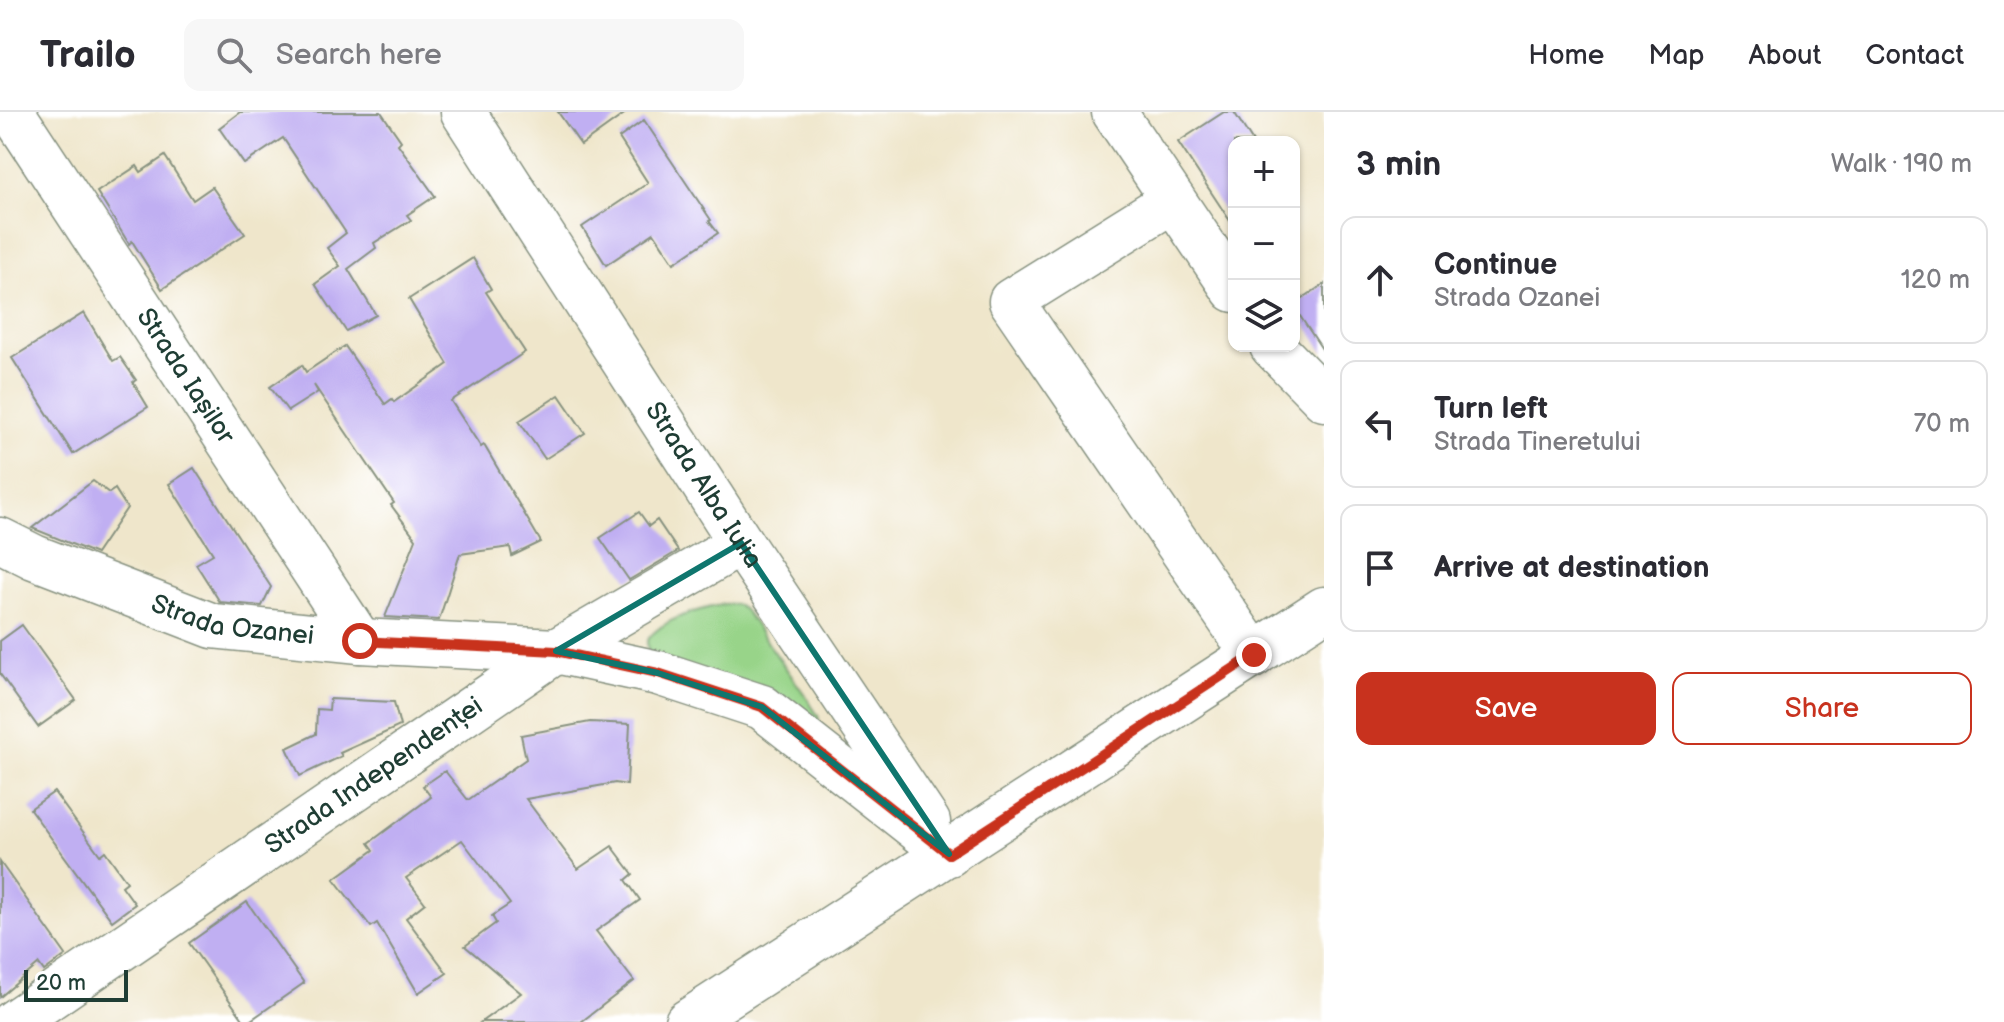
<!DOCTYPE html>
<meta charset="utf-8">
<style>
body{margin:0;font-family:"Balsamiq Sans",sans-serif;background:#f7f7f7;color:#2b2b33}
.controls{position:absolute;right:24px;top:24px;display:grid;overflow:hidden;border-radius:16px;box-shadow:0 2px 6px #0004}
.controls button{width:72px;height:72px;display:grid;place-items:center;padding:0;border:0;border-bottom:2px solid #e1e1e2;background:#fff;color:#2b2b33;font:40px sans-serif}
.scale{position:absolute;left:24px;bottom:20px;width:104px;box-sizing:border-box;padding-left:8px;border:4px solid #1f3d34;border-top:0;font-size:22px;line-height:28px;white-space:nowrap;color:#1f3d34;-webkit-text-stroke:6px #fff;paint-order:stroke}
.stop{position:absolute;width:24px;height:24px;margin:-18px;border:6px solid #c8321e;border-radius:50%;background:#fff}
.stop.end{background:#c8321e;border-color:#fff;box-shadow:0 2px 8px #0008}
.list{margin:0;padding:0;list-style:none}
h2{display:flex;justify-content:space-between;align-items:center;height:104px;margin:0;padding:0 32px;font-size:34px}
h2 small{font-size:26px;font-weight:400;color:#7c7c81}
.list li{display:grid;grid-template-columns:52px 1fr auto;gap:24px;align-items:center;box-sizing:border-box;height:128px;margin:0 16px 16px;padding:0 16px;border:2px solid #e1e1e2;border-radius:16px}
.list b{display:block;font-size:30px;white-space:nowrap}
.list p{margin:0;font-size:26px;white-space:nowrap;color:#7c7c81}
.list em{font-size:26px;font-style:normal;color:#7c7c81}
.actions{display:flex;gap:16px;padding:24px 32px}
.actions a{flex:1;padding:18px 0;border:2px solid #c8321e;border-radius:16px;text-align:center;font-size:28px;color:#c8321e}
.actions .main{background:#c8321e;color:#fff}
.icon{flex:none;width:44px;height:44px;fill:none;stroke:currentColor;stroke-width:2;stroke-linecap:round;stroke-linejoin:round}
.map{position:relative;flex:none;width:1324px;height:910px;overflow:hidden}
header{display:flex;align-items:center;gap:48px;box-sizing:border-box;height:112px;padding:0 40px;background:#fff;border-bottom:2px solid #e1e1e2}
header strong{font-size:38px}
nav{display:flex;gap:44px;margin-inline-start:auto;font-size:28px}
.search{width:560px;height:72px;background:#f7f7f7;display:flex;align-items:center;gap:20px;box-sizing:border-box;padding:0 28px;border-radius:16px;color:#7c7c81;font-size:30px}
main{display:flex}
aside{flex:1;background:#fff}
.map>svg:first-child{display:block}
.green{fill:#98d489;stroke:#5c885e;stroke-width:2}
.building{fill:#c0aff2}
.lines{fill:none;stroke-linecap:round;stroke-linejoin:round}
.minor-casing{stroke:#879280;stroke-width:47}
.minor{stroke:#fff;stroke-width:44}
.route{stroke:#c8321e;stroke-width:10}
.marked{fill:none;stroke:#0f766e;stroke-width:6;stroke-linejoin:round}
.labels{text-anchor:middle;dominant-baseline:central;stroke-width:7;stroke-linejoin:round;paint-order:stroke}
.street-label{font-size:26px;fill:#1f3d34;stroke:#fff}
</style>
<header>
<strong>Trailo</strong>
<div class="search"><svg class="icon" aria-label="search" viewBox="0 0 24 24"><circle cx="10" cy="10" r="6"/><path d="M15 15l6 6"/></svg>Search here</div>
<nav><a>Home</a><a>Map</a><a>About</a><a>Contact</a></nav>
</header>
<main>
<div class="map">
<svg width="1324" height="910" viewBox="0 0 1324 910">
<rect width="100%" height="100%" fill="#fff"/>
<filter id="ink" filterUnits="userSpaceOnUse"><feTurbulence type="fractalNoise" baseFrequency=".0125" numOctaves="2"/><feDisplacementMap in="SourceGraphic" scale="16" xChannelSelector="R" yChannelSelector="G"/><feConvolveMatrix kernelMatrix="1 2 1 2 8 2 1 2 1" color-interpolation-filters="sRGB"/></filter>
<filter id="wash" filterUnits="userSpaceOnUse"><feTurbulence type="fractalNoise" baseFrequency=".006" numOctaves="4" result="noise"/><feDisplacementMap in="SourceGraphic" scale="32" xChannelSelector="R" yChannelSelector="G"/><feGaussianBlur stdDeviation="1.8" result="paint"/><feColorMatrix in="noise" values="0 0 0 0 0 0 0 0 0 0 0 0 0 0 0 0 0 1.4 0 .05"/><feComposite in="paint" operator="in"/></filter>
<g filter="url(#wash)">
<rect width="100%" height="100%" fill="#efe6cb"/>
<path class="green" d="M725,492L738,493L745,499L805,583L818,604L819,608L816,610L648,540L647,528C665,505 698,498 725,492Z"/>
<g id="blocks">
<g class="building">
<path d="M240,0H381L401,29L398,32L435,84L407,103L411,108L374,131L376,136L348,157L376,203L346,219L315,172L340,154L327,136L346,121L283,26L244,52L219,16Z"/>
<path d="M558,0H627L581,33Z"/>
<path d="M1224,0H1234L1253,30H1234V115L1178,30Z"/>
<path d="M644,8L711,108L709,109L718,121L674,151L654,121L606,153L582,115L648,71L619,26Z"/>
<path d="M165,44L193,88L212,75L245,122L162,177L132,129L129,132L97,80L137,54L141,60Z"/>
<path d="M473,146L491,177L486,180L525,240L451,289L481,335L484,333L541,430L512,444L510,435L460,442L439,508L385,505L416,427L391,393L394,391L314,273L318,280L288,299L270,275L302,253L306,260L345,234L385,292L392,287L394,290L448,252L409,187Z"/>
<path d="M1324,172V240L1294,195V192Z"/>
<path d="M84,201L113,249L120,245L136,268L133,270L148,295L73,342L12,246Z"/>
<path d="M559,283L585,321L545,347L519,309Z"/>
<path d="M194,356L271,475L262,494L220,490L196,452L213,442L169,372Z"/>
<path d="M93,369L109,381L115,377L127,396L96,442L32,416Z"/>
<path d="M639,400L649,414L657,408L678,439L629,468L600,426Z"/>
<path d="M22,513L76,588L38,615L0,562V529Z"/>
<path d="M330,587L394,590L400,614L340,641L342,644L300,664L287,636L316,622L317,597L329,598Z"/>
<path d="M590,610L630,612L627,673L615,671L526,687L578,757L612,734L633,762L626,768L640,788L596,819L634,869L581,910H481L521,881L465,834L496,811L492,804L510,792L462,728L406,766L425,791L406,806L447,861L418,881L377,811L371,815L334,767L374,738L369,731L431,685L423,674L445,659L468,688L526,647L521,623Z"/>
<path d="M54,680L100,743L105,739L127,770L122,774L135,792L112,809L30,697Z"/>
<path d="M0,750L66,843L44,859L39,852L0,885Z"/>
<path d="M247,790L304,871L248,910H245L189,831Z"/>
</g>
</g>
</g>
<g filter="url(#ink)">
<use href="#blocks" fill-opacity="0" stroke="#879280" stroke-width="2"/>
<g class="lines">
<defs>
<g id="minor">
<path id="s1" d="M12,0L360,529"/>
<path id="s2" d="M463,0L741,431L928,710"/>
<path d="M1114,0L1234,178"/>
<path d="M1173,88L1011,189L1254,543"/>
<path d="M1272,234L1324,287"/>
<path id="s3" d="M0,428L34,445L213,514L360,529L556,539L658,561L762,595L949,742"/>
<path id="s4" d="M14,910L556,539L741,431"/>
<path d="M687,910L1324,497"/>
</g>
</defs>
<use href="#minor" class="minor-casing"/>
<use href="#minor" class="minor"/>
</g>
</g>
<g class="lines" filter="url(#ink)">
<path class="route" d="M360,529L556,539L658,561L762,595L949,742L1254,543"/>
</g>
<path class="marked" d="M741,431L949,742L762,595L658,561L556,539Z"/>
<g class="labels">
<g class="street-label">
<text stroke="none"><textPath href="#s1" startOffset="316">Strada Iașilor</textPath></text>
<text stroke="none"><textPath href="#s2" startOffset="444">Strada Alba Iulia</textPath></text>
<text stroke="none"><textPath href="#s3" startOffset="248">Strada Ozanei</textPath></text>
<text stroke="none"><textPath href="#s4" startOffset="436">Strada Independenței</textPath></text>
</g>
</g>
</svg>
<div class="controls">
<button>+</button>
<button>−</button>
<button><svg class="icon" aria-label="layers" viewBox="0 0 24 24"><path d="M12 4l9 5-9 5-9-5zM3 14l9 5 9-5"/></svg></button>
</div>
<div class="scale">20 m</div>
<div class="stop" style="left:360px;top:529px"></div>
<div class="stop end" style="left:1254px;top:543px"></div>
</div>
<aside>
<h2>3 min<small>Walk · 190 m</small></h2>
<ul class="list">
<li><svg class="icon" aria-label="ahead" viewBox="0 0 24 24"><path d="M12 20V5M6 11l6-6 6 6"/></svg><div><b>Continue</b><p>Strada Ozanei</p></div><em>120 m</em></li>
<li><svg class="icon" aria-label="left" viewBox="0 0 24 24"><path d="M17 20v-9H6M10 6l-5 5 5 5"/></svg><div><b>Turn left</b><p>Strada Tineretului</p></div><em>70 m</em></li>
<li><svg class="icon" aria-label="arrive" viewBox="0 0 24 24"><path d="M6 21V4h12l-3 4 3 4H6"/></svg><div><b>Arrive at destination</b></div></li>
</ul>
<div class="actions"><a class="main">Save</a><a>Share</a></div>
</aside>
</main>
